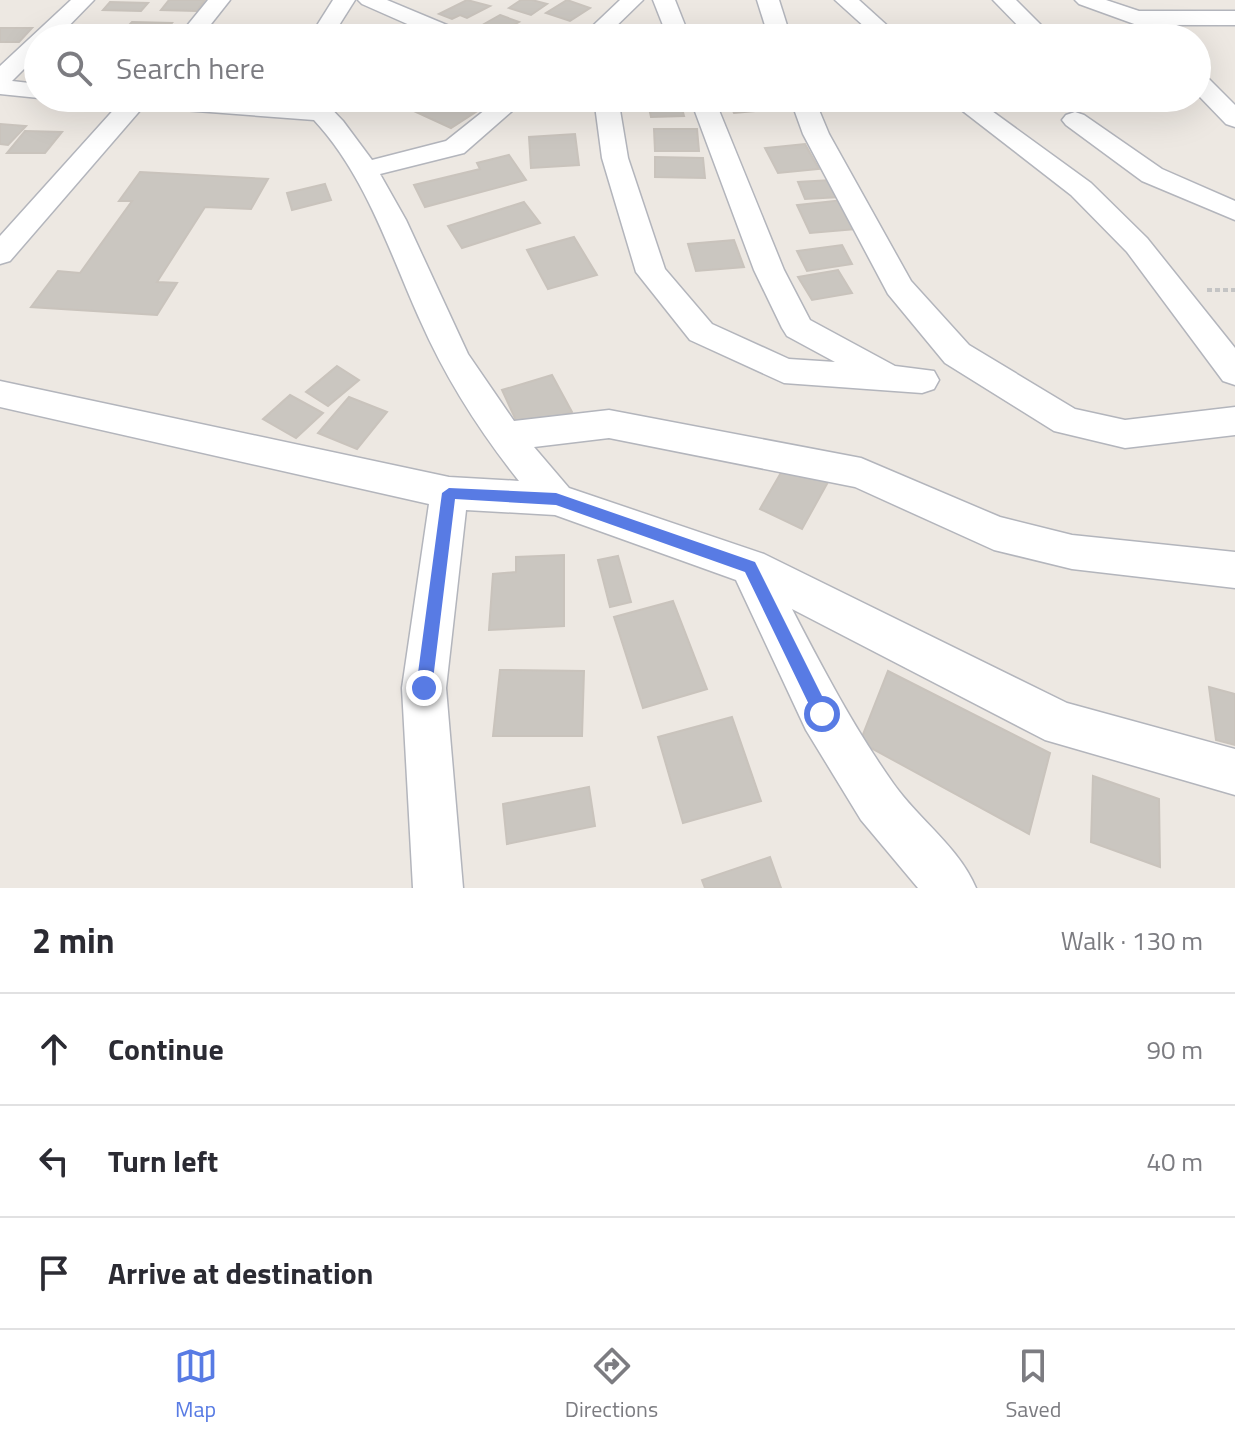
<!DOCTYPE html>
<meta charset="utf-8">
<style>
body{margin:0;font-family:"Titillium Web",sans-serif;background:#f2f2f3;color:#2b2b33}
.stop{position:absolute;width:24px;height:24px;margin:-18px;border:6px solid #587be4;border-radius:50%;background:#fff}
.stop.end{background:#587be4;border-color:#fff;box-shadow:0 2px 8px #0008}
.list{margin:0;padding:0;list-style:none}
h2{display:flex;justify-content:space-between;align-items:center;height:104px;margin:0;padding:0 32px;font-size:34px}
h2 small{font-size:26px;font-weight:400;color:#7c7c81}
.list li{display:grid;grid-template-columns:52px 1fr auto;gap:24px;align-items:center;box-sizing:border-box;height:112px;padding:0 32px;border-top:2px solid #e1e1e2}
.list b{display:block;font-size:30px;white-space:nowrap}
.list em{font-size:26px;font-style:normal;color:#7c7c81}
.icon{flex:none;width:44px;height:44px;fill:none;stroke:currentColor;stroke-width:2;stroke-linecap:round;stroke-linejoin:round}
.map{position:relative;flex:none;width:1235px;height:888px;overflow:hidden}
.search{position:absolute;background:#fff;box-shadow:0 8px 32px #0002;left:24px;right:24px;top:24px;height:88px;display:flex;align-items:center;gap:20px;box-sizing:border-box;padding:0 28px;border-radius:44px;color:#7c7c81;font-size:30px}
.sheet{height:440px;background:#fff}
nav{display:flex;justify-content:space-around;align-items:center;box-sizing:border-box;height:112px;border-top:2px solid #e1e1e2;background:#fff;font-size:22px;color:#7c7c81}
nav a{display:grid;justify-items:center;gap:4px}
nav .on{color:#587be4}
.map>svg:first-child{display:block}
.building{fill:#cac6c0;stroke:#c9c3bc;stroke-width:2}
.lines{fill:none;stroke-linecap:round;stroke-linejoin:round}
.minor-casing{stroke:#b3b5bc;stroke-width:3}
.path{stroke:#c4c4c4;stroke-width:4;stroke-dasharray:5 3;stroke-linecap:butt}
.minor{fill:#fff;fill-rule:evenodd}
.route{fill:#587be4}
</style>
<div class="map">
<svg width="1235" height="888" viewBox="0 0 1235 888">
<rect width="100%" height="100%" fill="#ede8e2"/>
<g class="building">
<path d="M169,0H205L197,11L161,10Z"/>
<path d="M467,0L490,6L467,18L460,15L452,19L439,14Z"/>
<path d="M521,0H532L547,4L531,15L509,8Z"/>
<path d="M567,0L590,8L570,21L546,13Z"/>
<path d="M110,2L148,3L141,11L103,10Z"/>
<path d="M500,15L519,22L496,35L477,28Z"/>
<path d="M132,22L172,23L166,31L125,29Z"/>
<path d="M388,25L407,36L358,37Z"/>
<path d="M0,28H32L19,42H0Z"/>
<path d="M211,29L242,30L237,38H205Z"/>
<path d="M260,31L296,32L292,38H255Z"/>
<path d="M382,98H423L405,109Z"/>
<path d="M434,98H452L479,110L451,128L414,111Z"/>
<path d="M647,98H679L684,116L651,117Z"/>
<path d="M727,98H796L801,107L734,113Z"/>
<path d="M0,124L26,126L8,145L0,144Z"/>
<path d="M654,129H697L699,151H655Z"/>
<path d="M25,131L62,132L45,153H7Z"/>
<path d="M575,134L579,165L531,168L529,137Z"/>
<path d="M805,144L819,169L778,173L765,148Z"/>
<path d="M509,155L526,180L425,207L414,185L480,169L477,163Z"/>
<path d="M655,157L703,158L705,178L655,177Z"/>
<path d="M140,172L268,179L251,209L205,207L157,282L177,283L157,315L31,307L58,271L80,273L132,201H119Z"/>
<path d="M832,180L840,197L805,199L798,182Z"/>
<path d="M325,184L331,200L292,210L287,193Z"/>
<path d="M843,200L858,229L810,233L797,205Z"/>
<path d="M524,202L540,223L462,248L448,226Z"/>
<path d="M574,237L597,275L548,289L527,250Z"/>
<path d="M734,240L744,267L696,271L688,244Z"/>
<path d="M842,245L852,264L807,271L797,251Z"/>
<path d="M838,270L852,293L812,300L798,277Z"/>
<path d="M337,366L359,380L328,406L306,392Z"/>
<path d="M552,375L572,412L520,429L502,390Z"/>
<path d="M290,395L323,413L296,438L263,419Z"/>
<path d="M349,397L387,412L357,449L318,433Z"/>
<path d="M786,464L828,482L802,529L760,509Z"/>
<path d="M564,555V626L489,630L493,574L516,572V557Z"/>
<path d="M618,556L631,602L610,607L598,560Z"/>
<path d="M673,601L707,689L643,708L614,617Z"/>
<path d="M500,670L584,671L582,736H493Z"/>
<path d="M888,671L1050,753L1029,834L860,742Z"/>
<path d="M1209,687L1235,694V745L1216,740Z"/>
<path d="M732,717L761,801L683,823L658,737Z"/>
<path d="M1093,776L1159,799L1160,867L1091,842Z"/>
<path d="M589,787L595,826L507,844L503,804Z"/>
<path d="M770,857L781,888H705L702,880Z"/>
</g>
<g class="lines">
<defs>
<g id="minor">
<path d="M71,0H94L57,38H38V55L12,81L38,84L39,98L0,94V66Z"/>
<path d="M208,0H230L200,38H177Z"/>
<path d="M333,0H355L331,38H309Z"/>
<path d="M358,0H387L466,33L469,38H439L362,4Z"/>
<path d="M620,0H643L604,38H580Z"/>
<path d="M653,0H675L690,38H668Z"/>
<path d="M757,0H779L791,38H769Z"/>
<path d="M835,0H859L901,38H877Z"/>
<path d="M993,0H1016L1054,38H1030Z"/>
<path d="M1075,0H1106L1139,11H1235V25H1137L1079,4Z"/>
<path d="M1197,73L1205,75L1235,105V127L1226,124L1197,94Z"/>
<path d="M107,98H220L299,104L295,98H321L343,121L372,160L446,141L500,98H527L464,153L380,174L406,220L468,354L514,421L609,410L861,458L1000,517L1072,535L1235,552V588L1072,569L994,550L855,487L609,438L534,447L569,488L764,554L1067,703L1235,749V795L1045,740L792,609C823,669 854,728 893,783C919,820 959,847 976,888H918L861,820L806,730L736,580L555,515L466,510L446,688L463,888H413L402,688L429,504L0,407V381L449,477L519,481C480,432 446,379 420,320C389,251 366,176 314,120L143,107L10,261L0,264V236L118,105L110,103Z"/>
<path d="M594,98H618L628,158L665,269L712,324L789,359L835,362L787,336L782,328L754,270L690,98H714L784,270L810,320L895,366L934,371L939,380L934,389L922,393L784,383L690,340L636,272L602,158Z"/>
<path d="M790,98H814L829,134L911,281L969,345L1075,409L1125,420L1235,407V435L1125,448L1054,431L945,363L888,294L803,134Z"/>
<path d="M946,98H974L1091,183L1147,238L1235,348V385L1223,381L1127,252L1071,195Z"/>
<path d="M1075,112L1084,115L1162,169L1235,201V220L1142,181L1066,125L1062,120L1066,115Z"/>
</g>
</defs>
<use href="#minor" class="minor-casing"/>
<path class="path" d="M1207,290H1235"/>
<use href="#minor" class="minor"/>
</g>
<path class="route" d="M449,488L556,493L755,562L828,708V719H816L745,572L556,505L455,499L432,688L424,696L418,694L416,688L442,493Z"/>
</svg>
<div class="stop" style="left:822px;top:714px"></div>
<div class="stop end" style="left:424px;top:688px"></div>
<div class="search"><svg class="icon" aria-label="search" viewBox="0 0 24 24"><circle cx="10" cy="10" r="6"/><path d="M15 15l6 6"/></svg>Search here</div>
</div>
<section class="sheet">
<h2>2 min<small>Walk · 130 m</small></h2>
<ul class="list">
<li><svg class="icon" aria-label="ahead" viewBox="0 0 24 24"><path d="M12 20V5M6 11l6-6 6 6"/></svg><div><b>Continue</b></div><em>90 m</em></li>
<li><svg class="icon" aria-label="left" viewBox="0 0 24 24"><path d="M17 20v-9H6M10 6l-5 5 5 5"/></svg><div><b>Turn left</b></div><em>40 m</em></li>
<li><svg class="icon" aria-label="arrive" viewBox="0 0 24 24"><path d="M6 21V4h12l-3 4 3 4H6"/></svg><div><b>Arrive at destination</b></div></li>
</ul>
</section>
<nav>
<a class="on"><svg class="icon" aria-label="map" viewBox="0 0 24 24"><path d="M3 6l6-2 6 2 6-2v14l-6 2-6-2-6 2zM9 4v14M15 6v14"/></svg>Map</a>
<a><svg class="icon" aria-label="directions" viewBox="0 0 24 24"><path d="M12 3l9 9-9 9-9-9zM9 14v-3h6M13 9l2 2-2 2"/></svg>Directions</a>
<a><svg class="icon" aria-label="saved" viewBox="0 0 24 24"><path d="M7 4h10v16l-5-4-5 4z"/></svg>Saved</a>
</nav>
